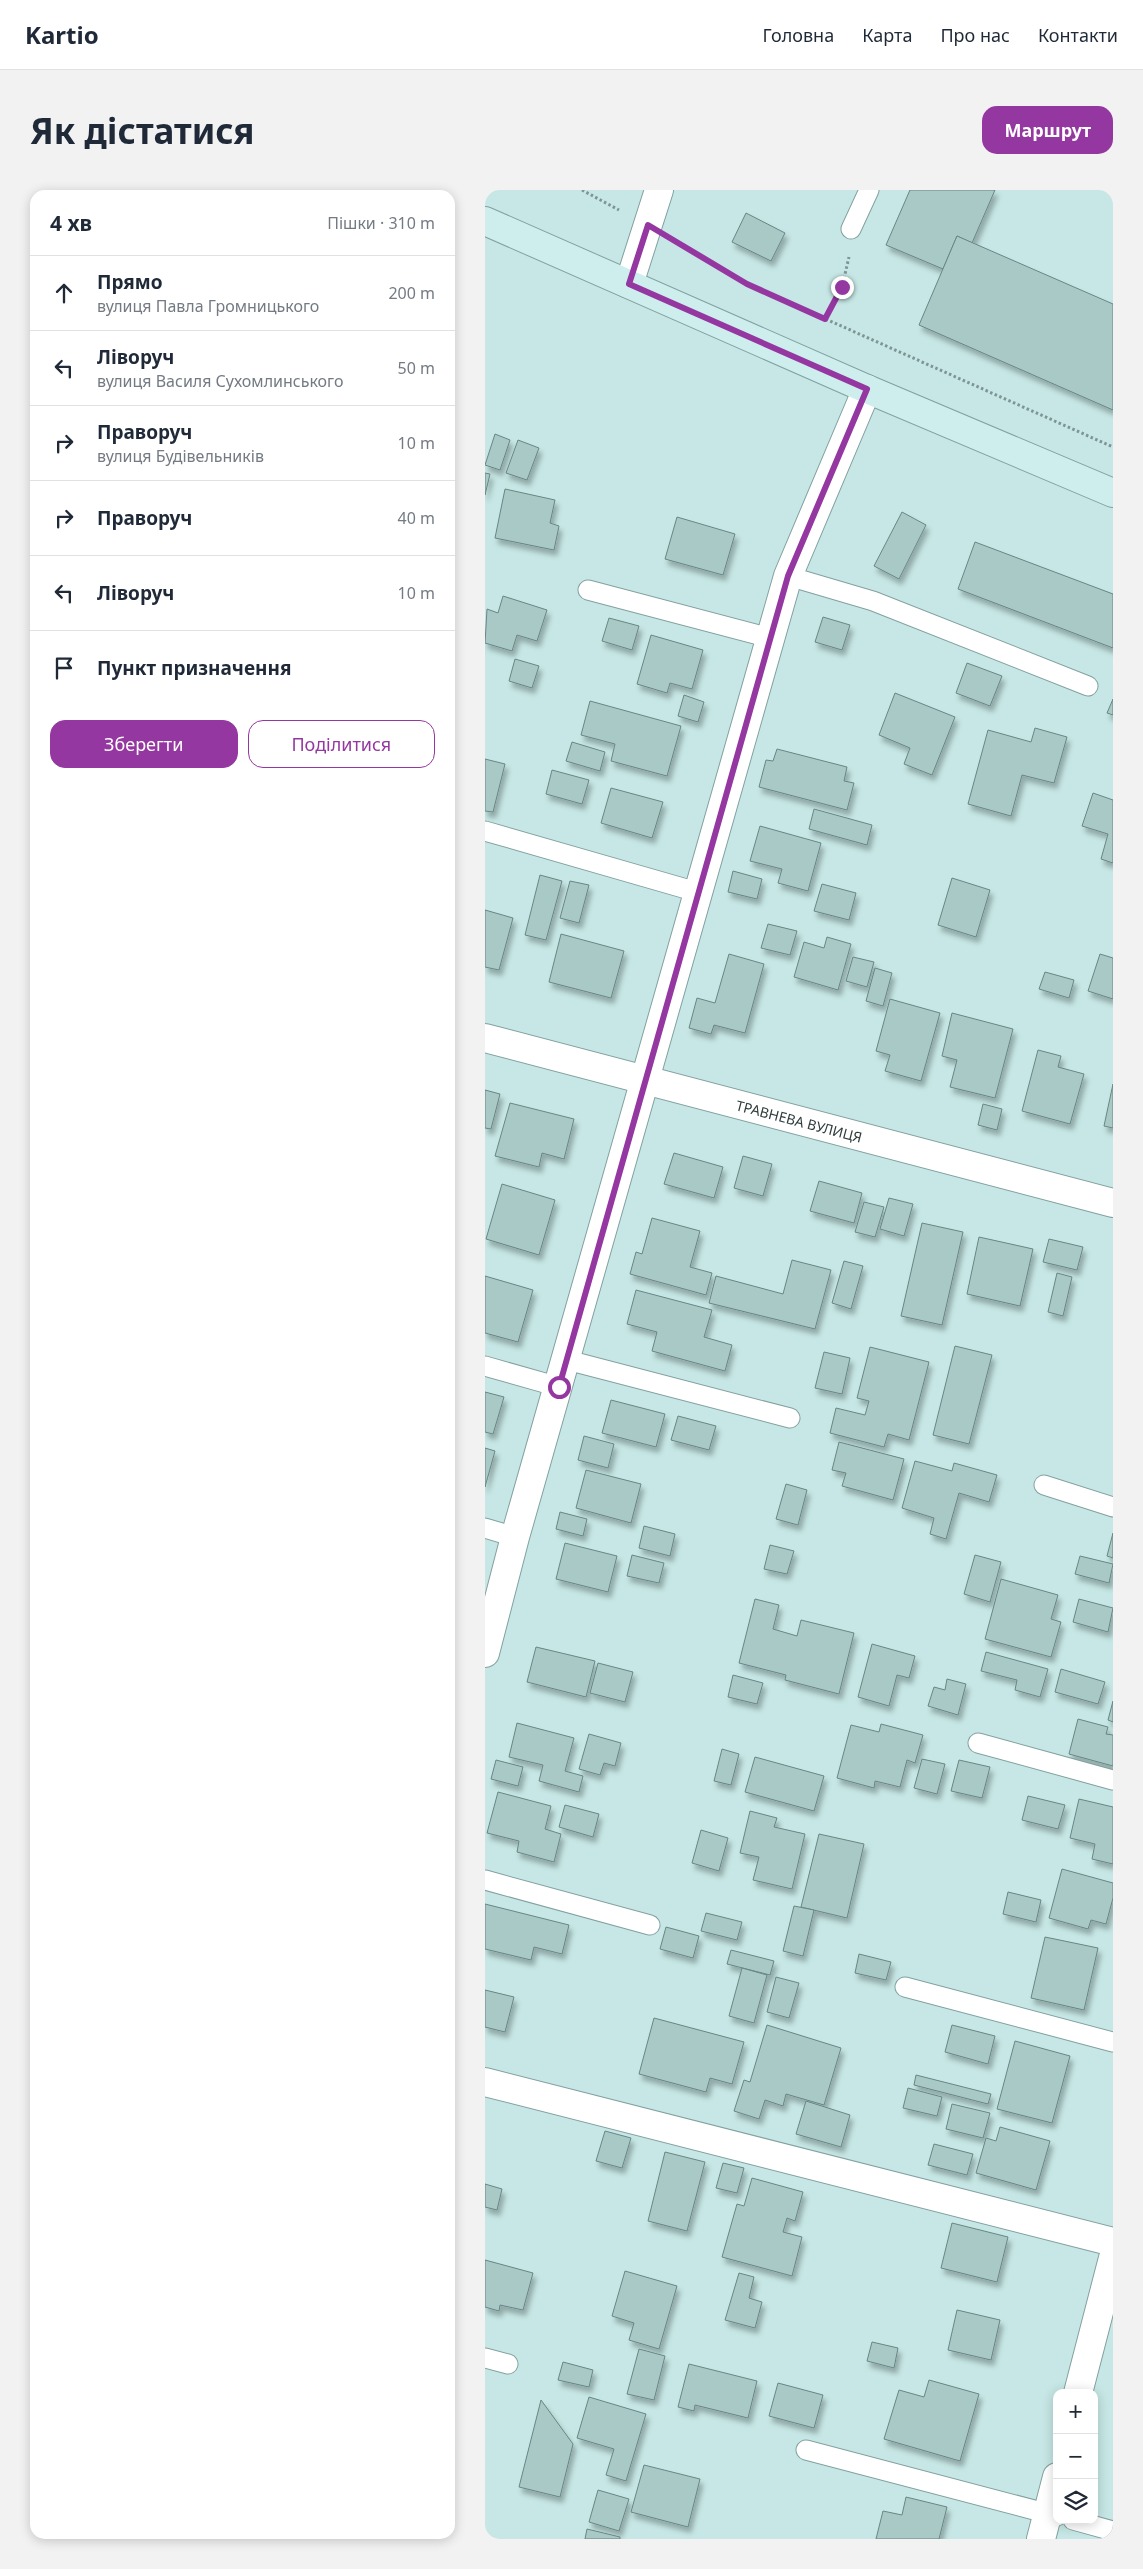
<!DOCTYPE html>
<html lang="uk">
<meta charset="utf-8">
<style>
body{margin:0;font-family:"Noto Sans",sans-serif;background:#f2f2f3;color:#1f2937}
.controls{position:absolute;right:15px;bottom:15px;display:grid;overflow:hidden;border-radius:10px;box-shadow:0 2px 12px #0003}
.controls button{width:45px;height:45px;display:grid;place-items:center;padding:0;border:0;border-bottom:1px solid #e0e1e3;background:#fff;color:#1f2937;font:25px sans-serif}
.stop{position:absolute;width:15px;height:15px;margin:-11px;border:4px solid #9537a1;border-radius:50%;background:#fff}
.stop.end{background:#9537a1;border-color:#fff;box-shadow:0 1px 5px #0008}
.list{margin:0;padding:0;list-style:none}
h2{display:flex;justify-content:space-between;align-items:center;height:65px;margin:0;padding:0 20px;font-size:21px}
h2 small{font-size:16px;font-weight:400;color:#747a83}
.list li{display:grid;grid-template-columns:32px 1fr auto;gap:15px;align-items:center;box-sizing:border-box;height:75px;padding:0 20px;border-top:1px solid #e0e1e3}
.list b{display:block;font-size:19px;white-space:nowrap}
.list p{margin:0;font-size:16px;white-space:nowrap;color:#747a83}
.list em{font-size:16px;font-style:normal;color:#747a83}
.actions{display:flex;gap:10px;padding:15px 20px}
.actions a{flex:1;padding:11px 0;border:1px solid #9537a1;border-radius:15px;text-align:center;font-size:18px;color:#9537a1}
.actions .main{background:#9537a1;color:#fff}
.icon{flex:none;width:28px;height:28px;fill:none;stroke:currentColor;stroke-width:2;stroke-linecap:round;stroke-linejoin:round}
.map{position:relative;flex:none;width:628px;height:2349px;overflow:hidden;border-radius:15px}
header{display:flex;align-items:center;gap:30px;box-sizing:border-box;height:70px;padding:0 25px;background:#fff;border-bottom:1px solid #e0e1e3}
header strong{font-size:24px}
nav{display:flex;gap:28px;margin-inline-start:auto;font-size:18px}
.intro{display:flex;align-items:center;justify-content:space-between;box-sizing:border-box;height:120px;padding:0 30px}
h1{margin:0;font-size:35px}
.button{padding:12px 22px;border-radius:15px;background:#9537a1;color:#fff;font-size:18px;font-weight:700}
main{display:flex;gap:30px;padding:0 30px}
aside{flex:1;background:#fff;border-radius:15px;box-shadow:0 2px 12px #0003}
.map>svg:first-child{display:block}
.building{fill:#a9c9c7;stroke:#678684;filter:url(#shadow)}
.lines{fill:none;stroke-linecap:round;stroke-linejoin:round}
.service-casing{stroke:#82a1a0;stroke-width:21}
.minor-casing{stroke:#82a1a0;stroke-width:30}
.secondary-casing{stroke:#82a1a0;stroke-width:30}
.path{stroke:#7d9593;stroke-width:3;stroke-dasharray:2.5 2.5;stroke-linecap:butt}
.service{stroke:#fff;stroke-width:19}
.minor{stroke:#fff;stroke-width:28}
.secondary{stroke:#ceeeed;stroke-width:28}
.route{stroke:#9537a1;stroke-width:6}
.labels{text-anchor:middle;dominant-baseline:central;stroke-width:4;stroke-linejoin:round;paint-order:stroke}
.street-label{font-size:14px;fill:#2f3d3c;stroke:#d3f4f2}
</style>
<header>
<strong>Kartio</strong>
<nav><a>Головна</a><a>Карта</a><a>Про нас</a><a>Контакти</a></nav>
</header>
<div class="intro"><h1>Як дістатися</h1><a class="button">Маршрут</a></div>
<main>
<aside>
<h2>4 хв<small>Пішки · 310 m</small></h2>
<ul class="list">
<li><svg class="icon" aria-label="ahead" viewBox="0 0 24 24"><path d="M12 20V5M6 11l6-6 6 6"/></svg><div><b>Прямо</b><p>вулиця Павла Громницького</p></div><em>200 m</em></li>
<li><svg class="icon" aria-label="left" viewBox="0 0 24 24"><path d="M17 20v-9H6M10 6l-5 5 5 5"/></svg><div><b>Ліворуч</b><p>вулиця Василя Сухомлинського</p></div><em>50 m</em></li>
<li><svg class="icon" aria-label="right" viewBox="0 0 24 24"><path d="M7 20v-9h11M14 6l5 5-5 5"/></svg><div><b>Праворуч</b><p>вулиця Будівельників</p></div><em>10 m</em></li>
<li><svg class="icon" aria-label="right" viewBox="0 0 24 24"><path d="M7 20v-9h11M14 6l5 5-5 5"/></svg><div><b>Праворуч</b></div><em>40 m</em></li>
<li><svg class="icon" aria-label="left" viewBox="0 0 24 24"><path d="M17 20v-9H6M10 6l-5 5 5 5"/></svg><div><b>Ліворуч</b></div><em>10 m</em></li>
<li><svg class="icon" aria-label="arrive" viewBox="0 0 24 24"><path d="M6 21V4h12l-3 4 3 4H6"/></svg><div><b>Пункт призначення</b></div></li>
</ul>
<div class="actions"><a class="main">Зберегти</a><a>Поділитися</a></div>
</aside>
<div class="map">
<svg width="628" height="2349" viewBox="0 0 628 2349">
<defs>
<filter id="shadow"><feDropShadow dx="3" dy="5.5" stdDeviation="2.5" flood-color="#0004"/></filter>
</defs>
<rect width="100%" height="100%" fill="#c6e7e5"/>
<g class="building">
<path d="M425,0H510L487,53L472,46L458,79L401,55Z"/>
<path d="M261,23L300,43L286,71L247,52Z"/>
<path d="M472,46L628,114V220L434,135Z"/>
<path d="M10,244L25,250L15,280L0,275Z"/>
<path d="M33,250L54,258L42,290L21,283Z"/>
<path d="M0,283L5,284L0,305Z"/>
<path d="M20,299L70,310L65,333L74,336L69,360L10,348Z"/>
<path d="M417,322L441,335L414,389L389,376Z"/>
<path d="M192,327L250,344L238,385L180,369Z"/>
<path d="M490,352L628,404V458L473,399Z"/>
<path d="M18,406L62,420L52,451L32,445L27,461L0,453L2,419L13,423Z"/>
<path d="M338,427L365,435L357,460L330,452Z"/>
<path d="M124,428L154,436L147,460L117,451Z"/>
<path d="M166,445L218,460L207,499L185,493L182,503L152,494Z"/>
<path d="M30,469L54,476L47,498L24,491Z"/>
<path d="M482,473L517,486L505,516L471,503Z"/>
<path d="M410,503L470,527L447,585L419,574L425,558L394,545Z"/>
<path d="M199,505L219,512L213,532L193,526Z"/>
<path d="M628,509V525L622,523Z"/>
<path d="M105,511L196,536L182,586L126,571L130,554L96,545Z"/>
<path d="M550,538L582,547L569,593L537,585L526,626L483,614L503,540L546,552Z"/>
<path d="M87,552L120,562L115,581L81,571Z"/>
<path d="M292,559L362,577L359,591L369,593L362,620L274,597L281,570L288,571Z"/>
<path d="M0,569L20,574L8,622L0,621Z"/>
<path d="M67,580L104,590L97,614L61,604Z"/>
<path d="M126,598L178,612L167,648L116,633Z"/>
<path d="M608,603L628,610V673L616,669L623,644L597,636Z"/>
<path d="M329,619L387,635L382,655L324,639Z"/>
<path d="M275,636L336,653L323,701L293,693L297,679L265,671Z"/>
<path d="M248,681L277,689L272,709L243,702Z"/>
<path d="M55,685L77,691L61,750L40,745Z"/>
<path d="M467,688L505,700L491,747L453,735Z"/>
<path d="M85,691L104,695L94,733L75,728Z"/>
<path d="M337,694L371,703L364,730L329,721Z"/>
<path d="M0,720L28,728L14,780L0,777Z"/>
<path d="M283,734L312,741L305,765L276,758Z"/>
<path d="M76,744L139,761L126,808L64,792Z"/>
<path d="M342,747L366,754L353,800L309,787L319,752L339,758Z"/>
<path d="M244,764L279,774L260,843L229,835L226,844L204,838L212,808L230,813Z"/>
<path d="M615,764L628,768V809L603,801Z"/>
<path d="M368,767L389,772L382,797L361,791Z"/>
<path d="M390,778L407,783L398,816L381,811Z"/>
<path d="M560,782L589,790L584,808L554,799Z"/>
<path d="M405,809L455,823L436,891L400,881L405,865L391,861Z"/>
<path d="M467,823L528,839L510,908L465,897L472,870L457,866Z"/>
<path d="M553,860L576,866L573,877L599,884L585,934L537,921Z"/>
<path d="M628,894V938L619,936Z"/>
<path d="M0,900L15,904L6,939L0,938Z"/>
<path d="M25,913L89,929L79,969L57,963L54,977L10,966Z"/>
<path d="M498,914L517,919L512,940L493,935Z"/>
<path d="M189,963L238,977L229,1008L179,994Z"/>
<path d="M258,966L287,974L278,1006L249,998Z"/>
<path d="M334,991L377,1003L369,1033L325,1021Z"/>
<path d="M17,994L70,1010L54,1065L1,1049Z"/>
<path d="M404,1008L428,1014L419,1046L395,1039Z"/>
<path d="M379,1012L399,1017L390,1047L370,1042Z"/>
<path d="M167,1028L215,1041L205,1077L227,1083L221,1105L145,1084L151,1062L157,1064Z"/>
<path d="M437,1033L478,1042L457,1135L416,1126Z"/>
<path d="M494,1047L548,1059L535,1116L482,1104Z"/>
<path d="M564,1049L598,1057L592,1080L558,1072Z"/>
<path d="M307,1070L346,1080L330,1139L224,1113L231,1086L298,1104Z"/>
<path d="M359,1071L378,1076L366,1119L347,1113Z"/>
<path d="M572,1083L587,1087L578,1126L563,1122Z"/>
<path d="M0,1086L48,1100L33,1152L0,1143Z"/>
<path d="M151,1100L227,1120L219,1147L247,1155L240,1181L167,1161L172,1142L142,1134Z"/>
<path d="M470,1156L507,1165L484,1254L448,1245Z"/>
<path d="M385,1157L444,1172L424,1250L403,1244L399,1257L345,1243L351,1218L380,1225L384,1211L372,1208Z"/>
<path d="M339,1162L365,1168L357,1204L330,1198Z"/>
<path d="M0,1202L19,1207L8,1244L0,1242Z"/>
<path d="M126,1210L180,1224L171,1257L117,1243Z"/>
<path d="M193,1226L231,1236L224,1260L186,1250Z"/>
<path d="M99,1246L129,1254L123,1278L93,1270Z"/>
<path d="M354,1252L419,1269L408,1310L357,1296L361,1283L347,1280Z"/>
<path d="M0,1258L10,1261L0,1297Z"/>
<path d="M430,1271L467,1281L469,1273L512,1285L504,1312L474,1303L461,1349L445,1344L449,1328L417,1318Z"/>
<path d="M101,1280L156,1294L146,1333L91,1318Z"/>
<path d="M301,1294L322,1300L313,1335L291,1329Z"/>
<path d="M75,1322L102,1329L98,1346L71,1339Z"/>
<path d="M159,1336L190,1344L185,1366L154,1358Z"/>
<path d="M628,1343V1368L622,1366Z"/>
<path d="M80,1353L132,1366L123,1402L71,1389Z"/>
<path d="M285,1355L309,1361L302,1384L279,1379Z"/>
<path d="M147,1365L179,1373L174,1393L142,1386Z"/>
<path d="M490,1365L516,1372L505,1412L479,1404Z"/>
<path d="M595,1366L628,1374L624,1393L590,1384Z"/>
<path d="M516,1389L573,1405L566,1429L576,1432L566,1467L500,1449Z"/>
<path d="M270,1409L294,1415L288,1439L312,1446L316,1430L369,1443L354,1504L300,1490L301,1485L254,1473Z"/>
<path d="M594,1409L628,1418L623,1442L588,1432Z"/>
<path d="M387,1454L430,1466L424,1488L412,1485L404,1516L373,1507Z"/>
<path d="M51,1457L110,1471L101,1507L42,1492Z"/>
<path d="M501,1462L563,1479L555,1507L530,1500L532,1490L496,1481Z"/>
<path d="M113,1473L148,1482L140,1512L105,1503Z"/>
<path d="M576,1479L620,1492L613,1514L570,1502Z"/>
<path d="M248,1485L278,1493L272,1514L243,1507Z"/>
<path d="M462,1489L481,1494L473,1525L443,1516L449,1497L460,1500Z"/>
<path d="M628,1511V1532L623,1530Z"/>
<path d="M593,1529L623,1537L621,1544L628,1545V1576L584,1564Z"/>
<path d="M32,1533L89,1548L80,1581L98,1586L94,1602L54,1591L58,1575L24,1567Z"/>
<path d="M396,1534L438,1545L430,1573L422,1570L415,1597L390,1591L389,1598L352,1588L366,1535L394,1542Z"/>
<path d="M104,1544L136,1553L130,1576L119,1573L115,1585L94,1579Z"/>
<path d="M237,1559L254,1564L246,1595L229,1591Z"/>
<path d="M270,1567L339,1586L329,1621L260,1602Z"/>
<path d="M437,1569L460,1574L452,1604L429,1598Z"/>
<path d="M11,1570L38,1577L33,1596L6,1589Z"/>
<path d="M474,1570L505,1577L497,1608L466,1601Z"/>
<path d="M13,1602L66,1616L60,1639L76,1644L69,1672L32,1662L34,1651L2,1643Z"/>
<path d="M543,1606L580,1615L573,1639L537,1630Z"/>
<path d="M594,1609L628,1617V1674L607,1669L610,1654L585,1648Z"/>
<path d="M80,1615L114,1624L108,1647L74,1637Z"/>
<path d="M265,1621L292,1628L289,1637L320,1644L307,1699L268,1690L274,1667L255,1663Z"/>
<path d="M216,1640L243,1648L234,1681L207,1673Z"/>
<path d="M334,1644L379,1654L362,1728L316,1717Z"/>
<path d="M577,1679L628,1693V1708L621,1734L606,1730L603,1739L564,1728Z"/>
<path d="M523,1702L556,1710L551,1732L518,1724Z"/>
<path d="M0,1714L84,1735L77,1764L49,1757L46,1770L0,1759Z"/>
<path d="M309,1716L329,1720L318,1766L298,1761Z"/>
<path d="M221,1723L257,1732L252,1750L216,1741Z"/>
<path d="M181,1737L214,1746L208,1768L175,1759Z"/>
<path d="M560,1747L613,1758L599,1820L546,1808Z"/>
<path d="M246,1760L289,1771L285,1785L242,1774Z"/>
<path d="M374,1764L406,1772L401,1790L370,1783Z"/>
<path d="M257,1778L282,1785L269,1833L244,1826Z"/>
<path d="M291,1787L314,1793L304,1828L282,1822Z"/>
<path d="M0,1800L29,1807L20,1842L0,1837Z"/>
<path d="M169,1828L259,1852L247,1894L225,1888L221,1902L154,1884Z"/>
<path d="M282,1835L356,1858L339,1915L301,1904L298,1916L280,1910L274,1929L249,1921L259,1890L265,1892Z"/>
<path d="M467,1835L510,1846L503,1874L460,1862Z"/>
<path d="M530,1851L585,1866L567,1933L512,1919Z"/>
<path d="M431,1885L506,1904L503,1914L429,1895Z"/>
<path d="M423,1898L457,1907L452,1926L418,1918Z"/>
<path d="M321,1911L365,1925L356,1957L311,1944Z"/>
<path d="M467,1914L505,1923L498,1948L461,1939Z"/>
<path d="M515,1937L565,1951L551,2000L491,1983L501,1948L511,1951Z"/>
<path d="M120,1941L146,1948L137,1978L111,1971Z"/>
<path d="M449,1954L488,1964L482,1985L443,1975Z"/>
<path d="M180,1962L220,1972L202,2041L163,2031Z"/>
<path d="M238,1973L259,1978L252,2003L231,1998Z"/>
<path d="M267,1988L318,2002L310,2031L302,2028L298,2042L317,2047L307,2086L237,2067L252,2014L259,2016Z"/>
<path d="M0,1994L17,1999L12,2020L0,2017Z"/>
<path d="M467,2033L523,2047L512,2092L456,2078Z"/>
<path d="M0,2070L48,2083L38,2120L15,2115L14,2121L0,2117Z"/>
<path d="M140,2081L192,2096L174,2159L144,2150L149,2133L127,2126Z"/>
<path d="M254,2083L269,2087L264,2108L277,2112L270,2138L240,2130Z"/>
<path d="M472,2120L515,2130L506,2170L463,2160Z"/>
<path d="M387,2152L413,2158L409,2178L382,2171Z"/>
<path d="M154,2159L180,2166L169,2210L142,2204Z"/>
<path d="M78,2172L108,2180L104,2197L73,2190Z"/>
<path d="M204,2174L272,2191L263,2228L210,2215L209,2221L193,2217Z"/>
<path d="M444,2190L494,2204L475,2271L399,2249L414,2200L439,2207Z"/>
<path d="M293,2193L338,2205L329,2238L284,2226Z"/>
<path d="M104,2207L161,2224L141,2291L121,2285L129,2259L92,2248Z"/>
<path d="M56,2210L88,2254L75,2307L34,2297Z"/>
<path d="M159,2275L215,2289L203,2337L146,2322Z"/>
<path d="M113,2300L144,2309L134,2341L104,2332Z"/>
<path d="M421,2307L462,2317L454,2349H391L398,2321L417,2325Z"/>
<path d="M102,2339L135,2347V2349H100Z"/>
</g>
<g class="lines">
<defs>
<g id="service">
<path d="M366,39L384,0"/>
<path d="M303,386L388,411L603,496"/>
<path d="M103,400L285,448"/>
<path d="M0,641L212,702"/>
<path d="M82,1170L305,1228"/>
<path d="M0,1176L74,1197"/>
<path d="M559,1295L628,1317"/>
<path d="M0,1338L30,1347"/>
<path d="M493,1553L628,1590"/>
<path d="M0,1690L165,1735"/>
<path d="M420,1797L628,1852"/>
<path d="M0,2168L23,2174"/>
<path d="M321,2260L572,2326"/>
<path d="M588,2330L628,2341"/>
</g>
<g id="minor">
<path d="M144,94L174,0"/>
<path id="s1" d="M0,848L628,1013"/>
<path d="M0,1463L30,1347L303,386L382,199"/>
<path d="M0,1892L628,2052"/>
<path d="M593,2203L628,2068"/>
<path d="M556,2349L572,2287"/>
</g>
<path id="secondary" d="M0,31L382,199L628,303"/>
</defs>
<use href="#service" class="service-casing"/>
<use href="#minor" class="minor-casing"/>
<use href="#secondary" class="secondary-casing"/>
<g class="path">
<path d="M97,0L134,20"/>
<path d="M190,51L262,94L628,257"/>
<path d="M340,129L357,97L364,67"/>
</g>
<use href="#service" class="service"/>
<use href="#minor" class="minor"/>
<use href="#secondary" class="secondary"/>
</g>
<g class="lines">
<path class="route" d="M74,1197L303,386L382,199L144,94L163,35L262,94L340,129L357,97"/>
</g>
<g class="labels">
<g class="street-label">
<text stroke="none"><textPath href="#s1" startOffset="325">ТРАВНЕВА ВУЛИЦЯ</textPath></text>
</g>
</g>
</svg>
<div class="controls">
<button>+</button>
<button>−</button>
<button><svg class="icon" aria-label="layers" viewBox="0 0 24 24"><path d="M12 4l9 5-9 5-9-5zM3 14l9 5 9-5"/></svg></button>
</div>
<div class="stop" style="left:74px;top:1197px"></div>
<div class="stop end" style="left:357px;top:97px"></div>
</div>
</main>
